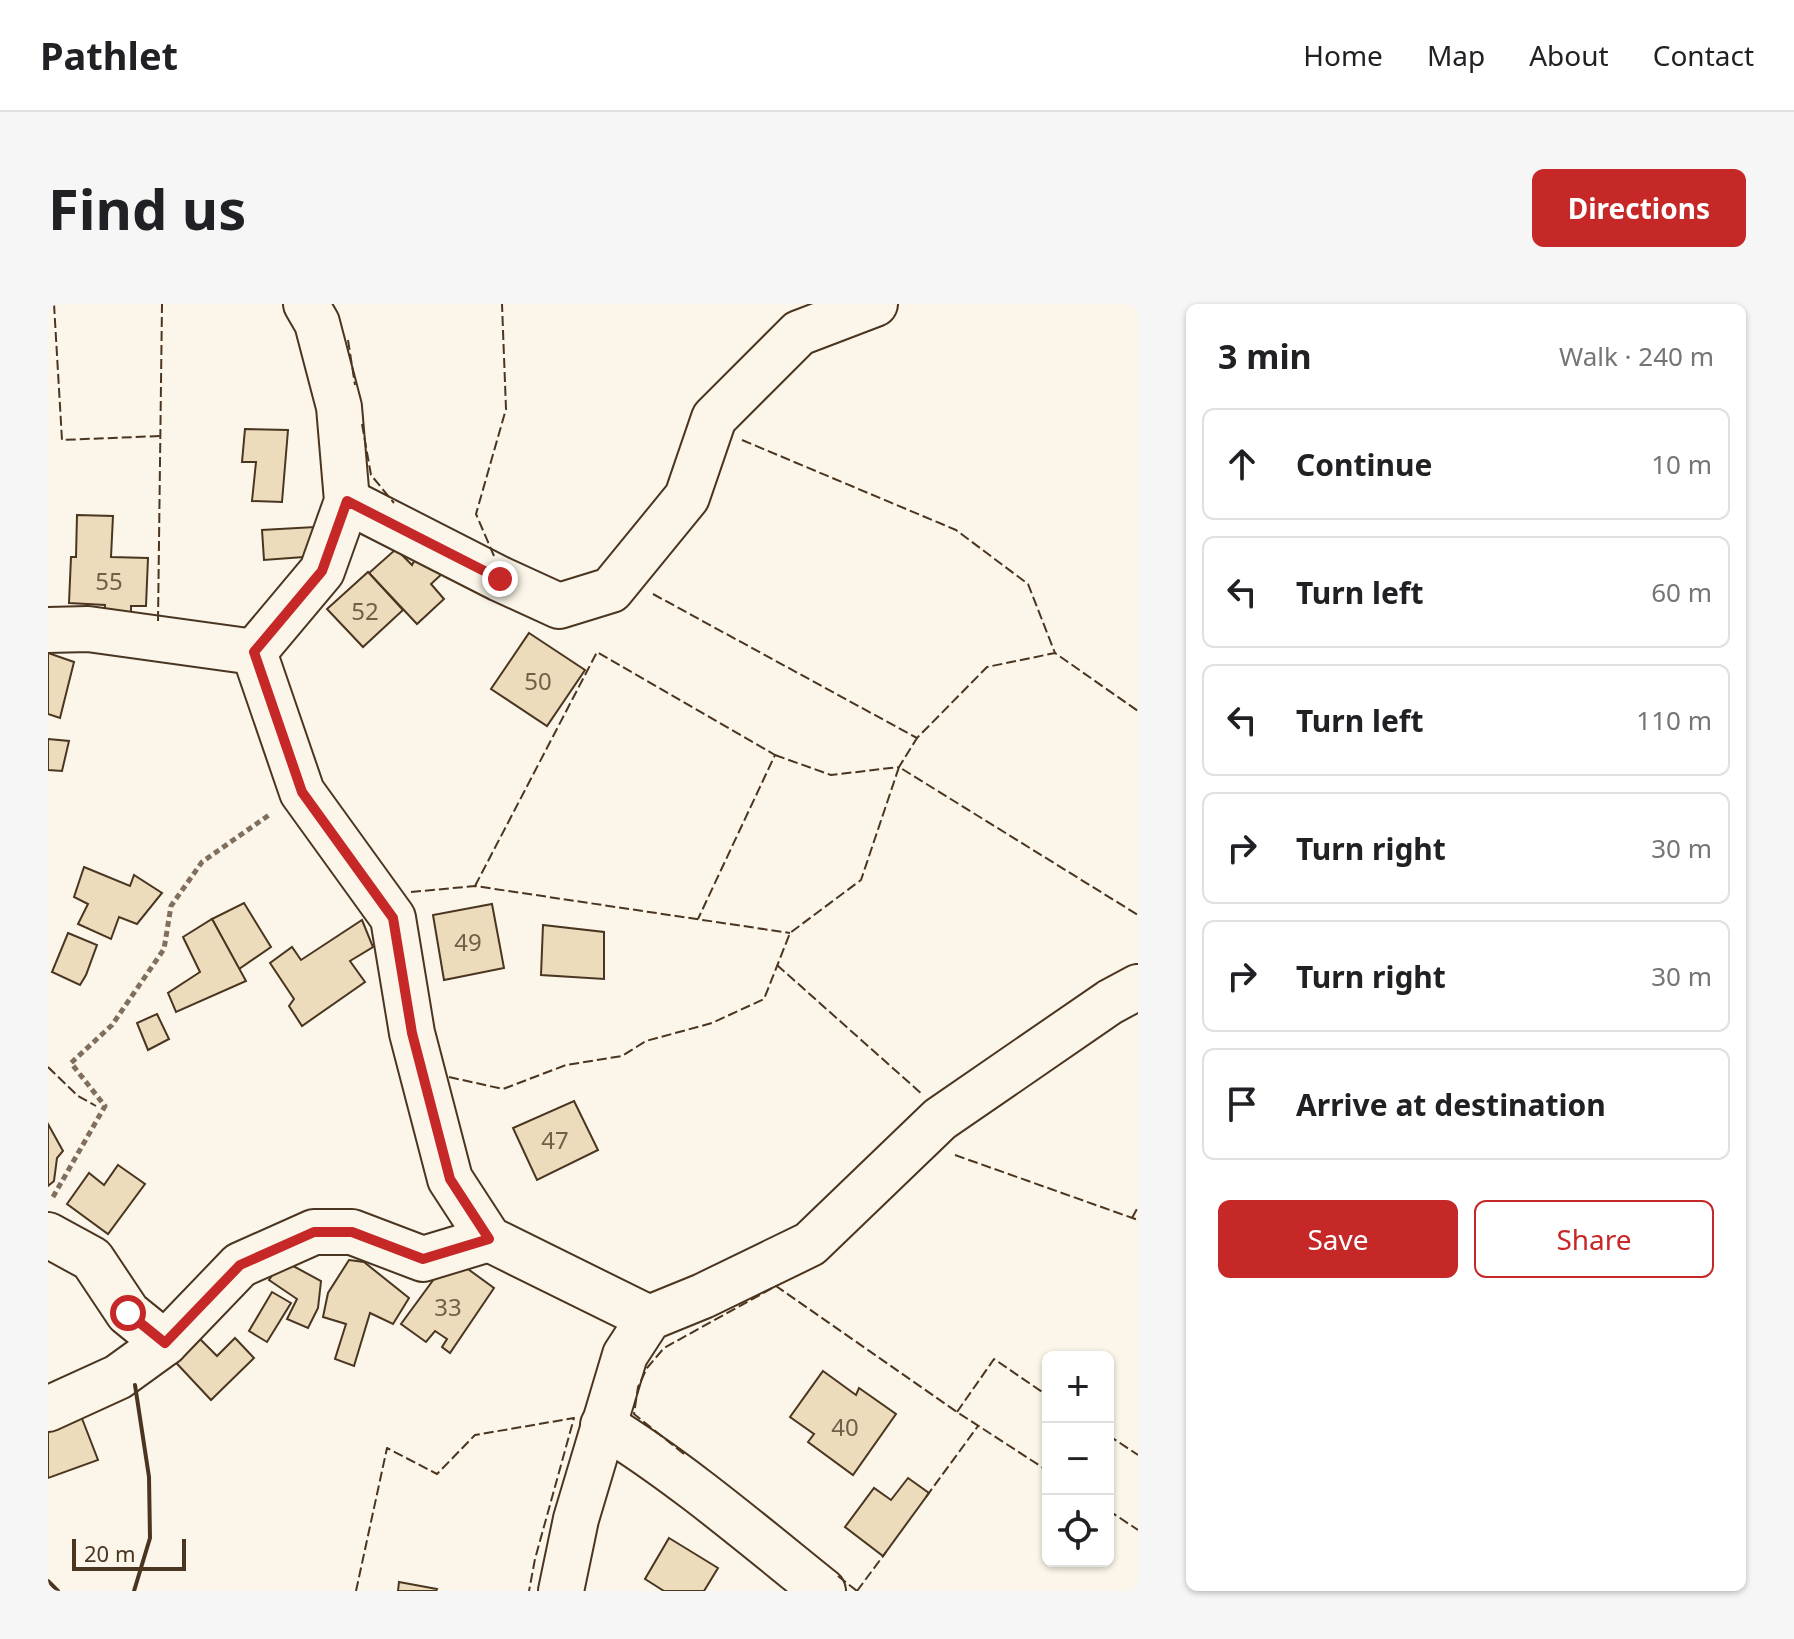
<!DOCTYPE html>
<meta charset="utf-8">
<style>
body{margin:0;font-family:"Noto Sans",sans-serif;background:#f6f6f6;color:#202124}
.controls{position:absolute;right:24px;bottom:24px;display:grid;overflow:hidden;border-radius:12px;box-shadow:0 2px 6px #0004}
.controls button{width:72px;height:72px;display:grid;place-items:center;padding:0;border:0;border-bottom:2px solid #e0e0e0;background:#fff;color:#202124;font:40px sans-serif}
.scale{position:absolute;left:24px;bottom:20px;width:114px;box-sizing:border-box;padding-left:8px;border:4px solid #4a3520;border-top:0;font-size:22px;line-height:28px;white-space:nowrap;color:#4a3520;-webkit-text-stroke:6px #fbf6e9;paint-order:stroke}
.stop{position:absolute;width:24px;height:24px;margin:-18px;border:6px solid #c62828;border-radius:50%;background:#fff}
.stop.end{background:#c62828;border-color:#fff;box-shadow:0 2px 8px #0008}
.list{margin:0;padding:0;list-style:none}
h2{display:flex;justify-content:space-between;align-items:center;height:104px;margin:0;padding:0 32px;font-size:34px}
h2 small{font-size:26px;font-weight:400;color:#757577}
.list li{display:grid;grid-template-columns:52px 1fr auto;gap:24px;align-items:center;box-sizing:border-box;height:112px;margin:0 16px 16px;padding:0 16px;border:2px solid #e0e0e0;border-radius:12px}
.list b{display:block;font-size:30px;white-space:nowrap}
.list em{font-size:26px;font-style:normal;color:#757577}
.actions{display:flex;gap:16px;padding:24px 32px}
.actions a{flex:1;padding:18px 0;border:2px solid #c62828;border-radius:12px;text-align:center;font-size:28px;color:#c62828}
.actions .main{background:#c62828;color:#fff}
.icon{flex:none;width:44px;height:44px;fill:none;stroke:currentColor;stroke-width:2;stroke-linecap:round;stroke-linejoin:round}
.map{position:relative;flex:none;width:1090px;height:1287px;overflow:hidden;border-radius:12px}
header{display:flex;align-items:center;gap:48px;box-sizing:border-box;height:112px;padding:0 40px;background:#fff;border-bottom:2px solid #e0e0e0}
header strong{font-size:38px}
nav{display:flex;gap:44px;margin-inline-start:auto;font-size:28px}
.intro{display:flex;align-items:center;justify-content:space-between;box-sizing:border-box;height:192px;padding:0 48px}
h1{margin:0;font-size:56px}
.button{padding:20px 36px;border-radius:12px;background:#c62828;color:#fff;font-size:28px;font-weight:700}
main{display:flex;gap:48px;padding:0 48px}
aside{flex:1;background:#fff;border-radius:12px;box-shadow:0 2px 6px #0004}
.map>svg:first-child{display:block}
.building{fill:#ecdcbc;stroke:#4a3520;stroke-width:2}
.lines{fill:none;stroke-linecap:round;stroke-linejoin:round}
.minor-casing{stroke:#4a3520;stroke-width:48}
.path{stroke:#7f6f5c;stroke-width:5;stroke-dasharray:6 4;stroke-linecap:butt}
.minor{stroke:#fbf6e9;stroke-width:44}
.fence{stroke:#4a3520;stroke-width:2;stroke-dasharray:10 4;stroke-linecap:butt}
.wall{stroke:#4a3520;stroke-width:4}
.route{stroke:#c62828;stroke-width:10}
.labels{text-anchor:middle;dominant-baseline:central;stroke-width:6;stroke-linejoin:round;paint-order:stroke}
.number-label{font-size:24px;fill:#725f47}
</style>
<header>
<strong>Pathlet</strong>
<nav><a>Home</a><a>Map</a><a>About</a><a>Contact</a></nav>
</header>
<div class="intro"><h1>Find us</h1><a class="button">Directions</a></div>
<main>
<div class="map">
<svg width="1090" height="1287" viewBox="0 0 1090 1287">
<rect width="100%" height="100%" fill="#fbf6e9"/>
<g class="building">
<path d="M197,125L240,126L234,198L204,197L208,158H194Z"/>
<path d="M29,211L65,212L63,253L100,254L98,302H83V313L56,312L57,301L21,299L23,253H28Z"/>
<path d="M267,223L269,252L216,256L214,226Z"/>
<path d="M348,245L364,261L372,246L397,267L383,280L396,295L369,320L321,269Z"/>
<path d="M320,268L355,306L315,343L279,305Z"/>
<path d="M481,329L537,366L499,422L443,385Z"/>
<path d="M0,349L26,358L12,414L0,410Z"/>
<path d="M0,435L21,437L14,467L0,466Z"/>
<path d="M36,563L82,582L86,571L114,589L89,620L71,613L63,635L30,620L40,600L26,593Z"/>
<path d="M196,599L223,643L191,665L164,615Z"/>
<path d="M444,600L456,664L396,676L385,611Z"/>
<path d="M164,615L198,677L128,708L120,689L152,668L135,633Z"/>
<path d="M314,616L325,643L302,657L317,678L254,722L241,702L246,695L222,659L244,643L253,656Z"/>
<path d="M495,621L556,628V675L493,671Z"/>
<path d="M20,629L49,641L38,671L32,681L4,668Z"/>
<path d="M109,710L121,735L100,746L89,719Z"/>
<path d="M526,797L550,846L489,876L465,824Z"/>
<path d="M0,820L15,847L9,854L6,877L0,882Z"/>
<path d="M70,861L97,880L60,930L19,900L41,869L56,881Z"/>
<path d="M234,956L273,977L270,1004L260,1024L239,1015L249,995L221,976Z"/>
<path d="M301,956L316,958L361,994L345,1020L322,1009L306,1062L287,1055L298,1020L275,1013L280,989Z"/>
<path d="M413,960L446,984L402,1049L394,1043L399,1035L387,1027L378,1038L353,1020L386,975Z"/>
<path d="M224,988L243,999L219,1038L201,1027Z"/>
<path d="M142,1025L169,1052L187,1034L206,1054L163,1096L118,1048Z"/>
<path d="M775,1067L808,1091L811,1084L848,1110L805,1171L760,1138L766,1130L742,1113Z"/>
<path d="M28,1099L50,1156L0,1174V1111Z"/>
<path d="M860,1174L881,1189L835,1252L797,1223L826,1184L843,1196Z"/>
<path d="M621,1234L670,1264L656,1287H616L597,1275Z"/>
<path d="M351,1278L389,1285L388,1287H350Z"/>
</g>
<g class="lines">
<defs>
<g id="minor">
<path d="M299,197L452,275L511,302L563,286L639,193L666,114L751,29L827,0"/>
<path d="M0,326L40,325L206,348L254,488L345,614L364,729L402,875L441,935L601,1014"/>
<path d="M206,348L274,267L299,197L291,103L269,19L258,0"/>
<path d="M0,931L44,955L80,1009L117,1039"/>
<path d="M0,1105L70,1073L117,1039L192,961L266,928H304L375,955L441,935"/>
<path d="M555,1121C633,1169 704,1230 775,1287"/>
<path d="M513,1287L528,1215L577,1051L601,1014L655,992L762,940L892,815L1062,698L1090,683"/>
</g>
</defs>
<use href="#minor" class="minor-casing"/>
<path class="path" d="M5,893L57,802L23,759L64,721L116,645L123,602L154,558L221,511"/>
<use href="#minor" class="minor"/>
<g class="fence">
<path d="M6,0L14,136L112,132"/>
<path d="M300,36L307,81"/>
<path d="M314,120L323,171L346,199"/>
<path d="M694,136L908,226L980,280L1007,349"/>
<path d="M446,252L428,210L458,105L454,0"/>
<path d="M605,290L869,434L939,363L1007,349L1090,407"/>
<path d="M110,317L114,0"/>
<path d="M727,451L783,471L851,463L869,434"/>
<path d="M427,582L549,348L727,451L650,615"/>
<path d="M363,588L427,582L742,629"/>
<path d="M729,661L875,791"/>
<path d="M0,763L30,792L48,802"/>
<path d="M401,773L455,785L518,761L574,752L598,737L664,719L716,695L742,629L813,576L851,463L1090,611"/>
<path d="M907,851L1090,916"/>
<path d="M1084,914L1090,903"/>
<path d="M909,1108L946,1055L1000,1092"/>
<path d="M1060,1131L1090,1151"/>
<path d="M636,1150L586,1110L590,1083L599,1064L616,1044L728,982L909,1108L1000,1167"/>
<path d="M878,1193L930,1122"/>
<path d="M1060,1206L1090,1226"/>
<path d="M790,1272L809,1287"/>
<path d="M308,1287L339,1144L389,1170L427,1131L526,1114L487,1255L481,1287"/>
<path d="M809,1287L838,1248"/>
</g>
<g class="wall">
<path d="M0,1277L10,1287"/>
<path d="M86,1287L102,1234L101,1173L87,1081"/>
</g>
</g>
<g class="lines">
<path class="route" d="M80,1009L117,1039L192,961L266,928H304L375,955L441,935L402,875L364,729L345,614L254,488L206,348L274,267L299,197L452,275"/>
</g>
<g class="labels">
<g class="number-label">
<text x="61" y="276">55</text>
<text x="317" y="306">52</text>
<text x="490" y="376">50</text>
<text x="420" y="637">49</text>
<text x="507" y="835">47</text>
<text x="400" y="1002">33</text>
<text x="797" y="1122">40</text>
</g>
</g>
</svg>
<div class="controls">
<button>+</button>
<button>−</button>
<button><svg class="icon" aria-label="locate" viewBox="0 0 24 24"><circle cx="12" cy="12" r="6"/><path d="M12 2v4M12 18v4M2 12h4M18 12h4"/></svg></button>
</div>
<div class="scale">20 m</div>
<div class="stop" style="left:80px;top:1009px"></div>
<div class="stop end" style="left:452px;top:275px"></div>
</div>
<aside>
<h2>3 min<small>Walk · 240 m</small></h2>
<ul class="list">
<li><svg class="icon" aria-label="ahead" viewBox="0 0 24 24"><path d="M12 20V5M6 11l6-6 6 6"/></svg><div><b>Continue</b></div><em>10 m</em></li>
<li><svg class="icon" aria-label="left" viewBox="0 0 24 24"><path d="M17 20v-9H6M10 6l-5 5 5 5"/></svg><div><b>Turn left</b></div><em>60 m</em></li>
<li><svg class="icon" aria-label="left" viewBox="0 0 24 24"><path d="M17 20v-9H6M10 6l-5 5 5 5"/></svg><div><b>Turn left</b></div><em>110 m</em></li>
<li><svg class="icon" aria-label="right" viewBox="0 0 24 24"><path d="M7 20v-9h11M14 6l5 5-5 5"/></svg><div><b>Turn right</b></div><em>30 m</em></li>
<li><svg class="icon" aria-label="right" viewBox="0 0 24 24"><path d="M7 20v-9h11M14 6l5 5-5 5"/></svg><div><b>Turn right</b></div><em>30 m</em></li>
<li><svg class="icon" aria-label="arrive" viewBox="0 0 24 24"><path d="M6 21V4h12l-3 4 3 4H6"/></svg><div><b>Arrive at destination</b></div></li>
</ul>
<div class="actions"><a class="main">Save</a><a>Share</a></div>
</aside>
</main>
